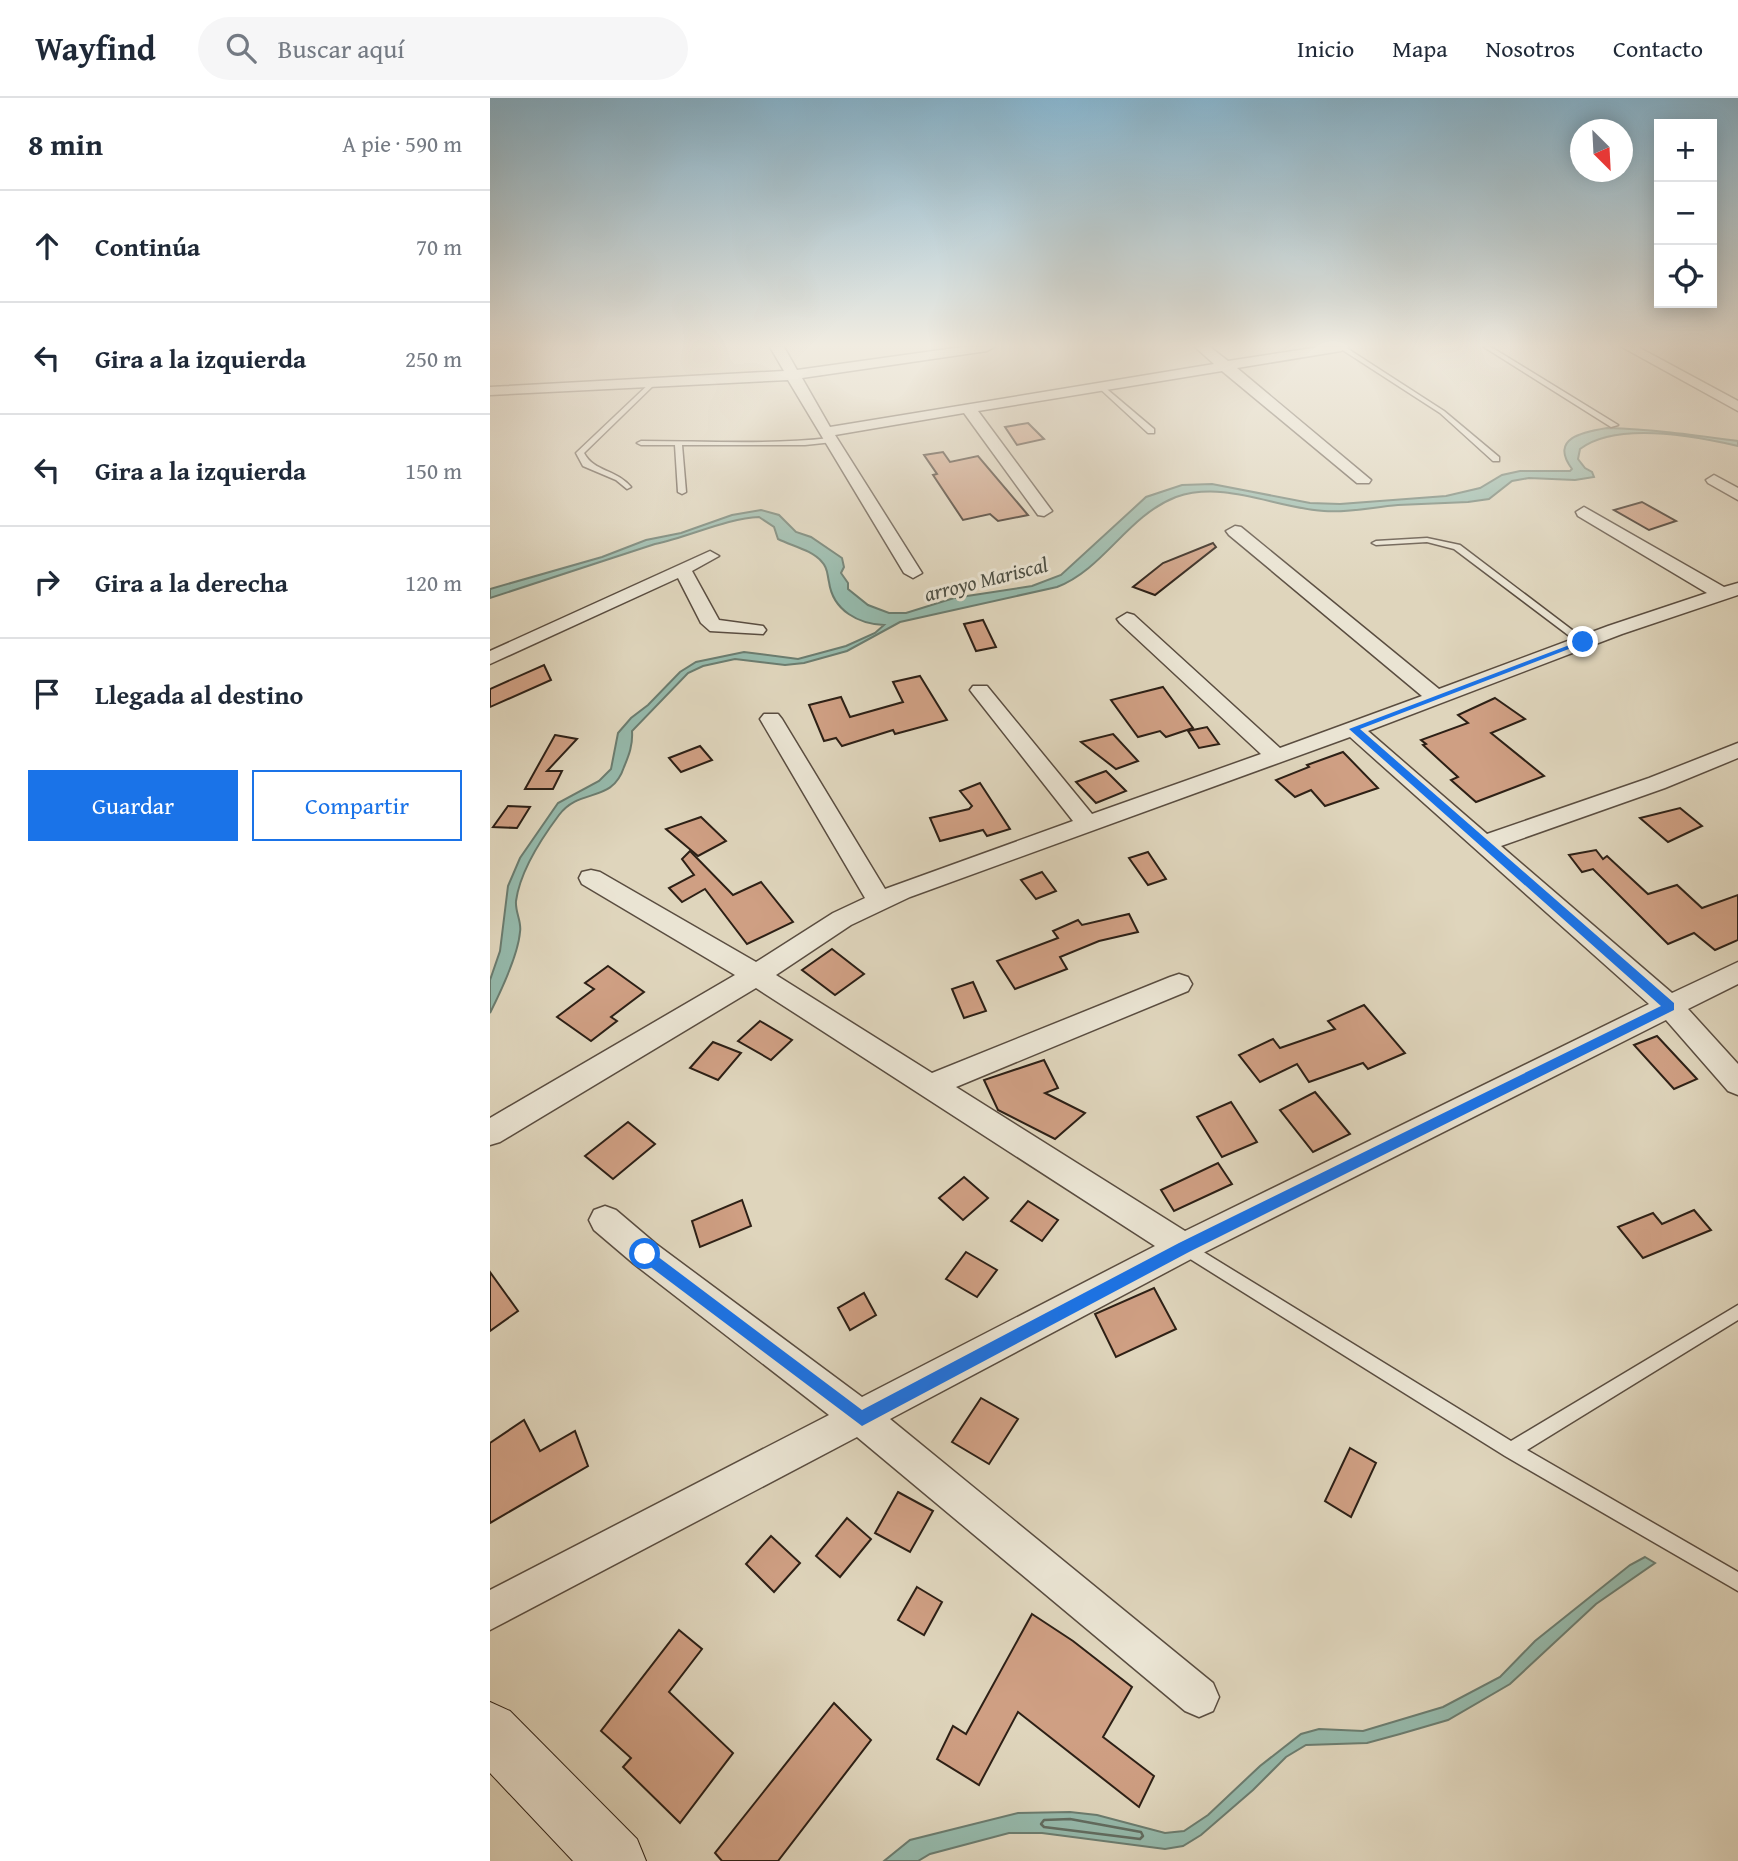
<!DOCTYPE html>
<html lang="es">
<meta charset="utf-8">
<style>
body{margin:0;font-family:"Gentium Book Plus",serif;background:#f6f6f7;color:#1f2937}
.controls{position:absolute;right:21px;top:21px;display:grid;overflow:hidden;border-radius:0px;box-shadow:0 4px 18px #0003}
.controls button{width:63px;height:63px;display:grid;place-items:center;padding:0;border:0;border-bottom:2px solid #e0e1e3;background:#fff;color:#1f2937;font:35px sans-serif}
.compass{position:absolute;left:1080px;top:21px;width:63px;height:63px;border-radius:50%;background:#fff;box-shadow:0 4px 18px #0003;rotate:156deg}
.stop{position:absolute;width:21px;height:21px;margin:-16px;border:5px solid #1a73e8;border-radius:50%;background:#fff}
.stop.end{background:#1a73e8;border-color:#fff;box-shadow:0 2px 7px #0008}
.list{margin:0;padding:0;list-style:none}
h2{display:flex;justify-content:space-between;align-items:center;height:91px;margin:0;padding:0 28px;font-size:30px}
h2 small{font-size:23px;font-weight:400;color:#747a83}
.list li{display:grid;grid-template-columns:46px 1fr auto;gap:21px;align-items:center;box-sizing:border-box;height:112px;padding:0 28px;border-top:2px solid #e0e1e3}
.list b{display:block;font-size:26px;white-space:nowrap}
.list em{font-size:23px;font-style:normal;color:#747a83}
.actions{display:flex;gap:14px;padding:21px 28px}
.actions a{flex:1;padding:16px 0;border:2px solid #1a73e8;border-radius:0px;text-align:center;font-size:24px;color:#1a73e8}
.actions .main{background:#1a73e8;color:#fff}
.icon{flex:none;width:38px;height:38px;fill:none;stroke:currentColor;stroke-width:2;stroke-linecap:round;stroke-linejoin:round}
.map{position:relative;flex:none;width:1248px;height:1763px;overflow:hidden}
header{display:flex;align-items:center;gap:42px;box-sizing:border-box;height:98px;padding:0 35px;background:#fff;border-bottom:2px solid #e0e1e3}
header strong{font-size:33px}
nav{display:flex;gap:38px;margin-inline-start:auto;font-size:24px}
.search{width:490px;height:63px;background:#f6f6f7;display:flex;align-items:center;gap:18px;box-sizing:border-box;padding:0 24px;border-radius:38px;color:#747a83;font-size:26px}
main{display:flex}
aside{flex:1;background:#fff}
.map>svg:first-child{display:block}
.water{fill:#95b9ab;stroke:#6b7c6f;stroke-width:2}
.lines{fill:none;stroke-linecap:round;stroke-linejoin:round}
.shore{stroke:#616c60;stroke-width:2.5}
.building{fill:#cf9f83;stroke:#2d2016;stroke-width:2}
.lane-casing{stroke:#5a4d40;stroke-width:3}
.street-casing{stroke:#5a4d40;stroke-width:3}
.secondary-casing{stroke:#2d2016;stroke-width:2}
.lane{fill:#eae4d3;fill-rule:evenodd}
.street{fill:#eae4d3;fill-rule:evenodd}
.secondary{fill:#eae4d3;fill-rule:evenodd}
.route{fill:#1a73e8}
.labels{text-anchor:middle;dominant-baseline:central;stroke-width:6;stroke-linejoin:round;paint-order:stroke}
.far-water-label{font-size:21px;font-style:italic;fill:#4c4e43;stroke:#eae4d3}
</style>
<header>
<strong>Wayfind</strong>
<div class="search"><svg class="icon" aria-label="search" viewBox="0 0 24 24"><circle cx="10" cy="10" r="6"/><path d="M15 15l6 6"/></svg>Buscar aquí</div>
<nav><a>Inicio</a><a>Mapa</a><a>Nosotros</a><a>Contacto</a></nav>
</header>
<main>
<aside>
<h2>8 min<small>A pie · 590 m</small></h2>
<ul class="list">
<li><svg class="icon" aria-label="ahead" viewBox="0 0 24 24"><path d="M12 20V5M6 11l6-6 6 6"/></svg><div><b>Continúa</b></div><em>70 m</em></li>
<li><svg class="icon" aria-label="left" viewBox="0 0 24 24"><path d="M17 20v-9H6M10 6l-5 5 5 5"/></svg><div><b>Gira a la izquierda</b></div><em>250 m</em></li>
<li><svg class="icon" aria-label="left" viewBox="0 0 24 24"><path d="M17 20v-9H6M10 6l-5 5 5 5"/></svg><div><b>Gira a la izquierda</b></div><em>150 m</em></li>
<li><svg class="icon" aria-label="right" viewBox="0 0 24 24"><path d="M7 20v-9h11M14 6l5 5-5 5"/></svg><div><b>Gira a la derecha</b></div><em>120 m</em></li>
<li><svg class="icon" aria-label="arrive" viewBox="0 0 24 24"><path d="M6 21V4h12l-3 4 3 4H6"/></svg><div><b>Llegada al destino</b></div></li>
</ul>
<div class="actions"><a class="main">Guardar</a><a>Compartir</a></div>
</aside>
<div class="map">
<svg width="1248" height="1763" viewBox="0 0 1248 1763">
<rect width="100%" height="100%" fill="#dfd5bc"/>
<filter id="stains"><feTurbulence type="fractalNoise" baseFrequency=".00286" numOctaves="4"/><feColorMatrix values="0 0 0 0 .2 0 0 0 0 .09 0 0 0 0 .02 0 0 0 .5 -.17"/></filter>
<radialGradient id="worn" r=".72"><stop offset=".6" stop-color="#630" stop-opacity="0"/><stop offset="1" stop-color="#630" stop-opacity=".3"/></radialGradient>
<g class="water">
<path d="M1117,330C1161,331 1204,337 1248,343V348C1205,338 1127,323 1090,351L1088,361L1095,370L1102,374L1104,379L1085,382L1039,380L1022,383L999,401L978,404C955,405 931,406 908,407C883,409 859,415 834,413C785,410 735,382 686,399C637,418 614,471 567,489L410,524L357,553L314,565L295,567L245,561L213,568L198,575L142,633C143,647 139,657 134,669C122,706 90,689 69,717C51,741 30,774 26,803C25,814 32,824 30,834C28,858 11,893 0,915V882L10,853L18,788L30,760L68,705L109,683L121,671L128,635L141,620L158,607L190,574L206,564L254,554L308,561L356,548L385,535L394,527C369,526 343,513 339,484C337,476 338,470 332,464C322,452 302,448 288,441L284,429L269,419C237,420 199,439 165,446L0,500V491L112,459L156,442L191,435L242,417L271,412L289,417L306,434L321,439L352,460L354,469L351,475L358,485V491L378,507L399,515H416L464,500L542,488L571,477L656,399L692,387L722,386L820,405L850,406L956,398L990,390L1012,377L1030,373H1080L1082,371C1059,340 1093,334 1117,330Z"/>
<path d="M1155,1459L1165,1465L1106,1506L1020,1586L958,1622L910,1636L877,1645L816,1647L796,1659L763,1692L711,1737L693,1748L675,1751L552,1735H519L440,1756L428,1763H394L420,1742L528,1715L580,1714L607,1717L675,1735L694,1733L718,1717L770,1668L811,1636L829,1631L873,1633L953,1609L1010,1579L1045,1543L1140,1467Z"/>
</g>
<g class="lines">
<path class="shore" d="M580,1721L651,1734L653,1738L650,1741L554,1729L551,1726L554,1722Z"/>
</g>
<g class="building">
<path d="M538,325L554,341L527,347L515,329Z"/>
<path d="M453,354L460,364L488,358L538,417L508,423L500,416L473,422L443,377L447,376L434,357Z"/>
<path d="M1152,404L1186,423L1159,432L1124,412Z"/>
<path d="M723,445L726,449L665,497L643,489L673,465Z"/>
<path d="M493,522L506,549L486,553L474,526Z"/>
<path d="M54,567L61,582L0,609V591Z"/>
<path d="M430,578L457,622L405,636L403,632L352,648L346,640L334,643L319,607L351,599L360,619L413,604L403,584Z"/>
<path d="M673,589L703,630L676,639L670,633L648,639L621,602Z"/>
<path d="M1005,600L1035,621L1001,635L1054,678L986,704L961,682L968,679L933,647L936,646L931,642L978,625L968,617Z"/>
<path d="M717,629L729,646L709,650L698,633Z"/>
<path d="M623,636L648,663L626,671L591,644Z"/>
<path d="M65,637L87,641L57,673H72L63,691H35Z"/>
<path d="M210,648L222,662L191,674L179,660Z"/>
<path d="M853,654L888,690L835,708L821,692L805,699L786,682L819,669L817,667Z"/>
<path d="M616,673L636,693L606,705L586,684Z"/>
<path d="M490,685L520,731L497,738L493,732L450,743L440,720L479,711L482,708L470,693Z"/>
<path d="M18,708L40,709L27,730L3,729Z"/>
<path d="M1190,710L1212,728L1178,744L1150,720Z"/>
<path d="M211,719L236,743L208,758L176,731Z"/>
<path d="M1106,752L1113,761L1117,758L1158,796L1187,787L1212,810L1248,797V842L1225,852L1204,835L1178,846L1103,771L1092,774L1079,757Z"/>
<path d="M200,753L243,797L271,784L303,824L257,846L215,791L192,804L179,790L204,777L192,761Z"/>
<path d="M658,754L676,781L658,787L639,760Z"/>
<path d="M552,774L566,793L546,801L531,782Z"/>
<path d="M639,816L648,834L609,843L570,859L577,871L525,891L507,863L568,840L563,833L588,822L592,827Z"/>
<path d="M342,851L374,876L345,897L312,872Z"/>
<path d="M118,868L154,894L121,919L127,923L101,943L67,919L104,891L95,885Z"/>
<path d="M483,884L496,913L474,920L462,891Z"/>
<path d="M874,907L915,955L878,971L873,965L819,984L807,966L770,984L749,957L783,941L790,950L845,931L838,923Z"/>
<path d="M270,923L302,942L281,962L248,943Z"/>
<path d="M1167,938L1207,981L1184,991L1144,947Z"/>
<path d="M223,944L251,955L228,982L200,970Z"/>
<path d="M554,962L568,990L555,995L595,1015L565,1041L508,1012L494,982Z"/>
<path d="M825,994L860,1036L823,1054L790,1012Z"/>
<path d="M741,1004L767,1044L732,1059L707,1019Z"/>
<path d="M138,1024L165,1046L123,1081L95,1058Z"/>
<path d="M728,1065L742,1086L684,1113L671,1092Z"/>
<path d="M474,1079L498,1100L473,1122L449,1100Z"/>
<path d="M252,1102L261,1128L210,1149L202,1123Z"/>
<path d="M538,1103L568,1122L552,1143L521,1123Z"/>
<path d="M1204,1112L1221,1132L1153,1160L1128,1129L1163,1115L1172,1126Z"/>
<path d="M476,1154L507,1172L487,1199L456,1181Z"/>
<path d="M0,1174L28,1213L0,1233Z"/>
<path d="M664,1190L686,1231L626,1259L605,1216Z"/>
<path d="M374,1195L386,1217L360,1232L348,1210Z"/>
<path d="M491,1300L528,1321L499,1366L462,1344Z"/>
<path d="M34,1322L50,1353L85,1333L98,1368L0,1425V1345Z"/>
<path d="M860,1350L886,1365L861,1419L835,1403Z"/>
<path d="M408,1394L443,1413L420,1454L385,1435Z"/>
<path d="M357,1420L381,1441L350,1479L326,1458Z"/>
<path d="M281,1438L310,1465L284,1494L256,1466Z"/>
<path d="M427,1489L452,1504L434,1537L408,1522Z"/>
<path d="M542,1516L583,1543L642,1589L613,1639L664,1678L649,1709L528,1614L489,1687L447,1661L463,1628L476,1636Z"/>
<path d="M189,1532L212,1551L179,1594L243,1655L190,1725L133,1669L141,1660L111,1633Z"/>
<path d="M344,1605L381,1642L288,1763H232L225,1755Z"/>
</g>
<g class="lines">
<defs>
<g id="lane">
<path d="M848,249H855L954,313L1009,359V363H1003L950,315Z"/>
<path d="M994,249H1001L1128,327L1121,329Z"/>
<path d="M162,283L167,284L94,355C104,374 126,371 141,389L137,391L126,382L93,368L86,355Z"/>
<path d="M608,287H612L664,331V335H658L608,289Z"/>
<path d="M340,340H343V344L315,347H192L196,394L192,396L188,394L185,347H151L147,345L151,343C213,343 278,347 340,340Z"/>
<path d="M937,440L970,447L1098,544L1093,547L1090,546L964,451L937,444L886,447L882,445L886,443Z"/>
<path d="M694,1142L1021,1343L1248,1207V1222L1037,1352L1248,1474V1493L1015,1358L689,1154L687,1149L689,1144Z"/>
</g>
<g id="street">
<path d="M280,249H294L307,272L472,249H504L497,253L312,280L340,329L724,266L705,249H720L738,263L829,249H858L851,253L747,270L881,382L879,385H867L732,273L488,313L562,413L554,418L548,417L474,315L345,337L432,475L423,480L414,475L298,282L0,297V289L294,273Z"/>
<path d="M1132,249H1148L1248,303V313Z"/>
<path d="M1224,377L1248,390V402L1218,385L1216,382Z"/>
<path d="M1094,409L1234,489L1248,485V497L1132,536L878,633L997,736L1159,680L1248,645V660L1175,690L1011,748L1182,895L1248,864V886L1198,911L1248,966V997L1238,993L1176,922L705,1159L400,1321L723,1585L729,1599L723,1613L709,1619L695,1613L367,1339L0,1532V1492L339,1317L144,1166L104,1132L99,1122L104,1112L115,1108L126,1112L166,1146L372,1299L665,1148L266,890L10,1044L0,1047V1020L245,877L92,786L89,780L92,774L101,772L110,774L266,864L343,815L375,800L270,621L274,616H288L292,621L395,791L583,723L483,596L480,592L483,588H497L602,716L771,656L630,525L627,521L637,515L644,517L790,650L932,598L739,437L736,433L745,428L751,429L949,591L1118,528L1217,495L1088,418L1086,414ZM860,639L1159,906L695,1133L466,989L698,893L702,886L698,879L689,876L680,879L442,975L286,877L361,827L420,799Z"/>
<path d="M220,453L229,458L202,473L229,522L273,528L276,532L273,536L220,533L211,525L188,480L0,566V553Z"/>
</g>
<path id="secondary" d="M0,1604L20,1613L147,1741L156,1763H83L0,1675Z"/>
</defs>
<use href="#lane" class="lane-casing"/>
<use href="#street" class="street-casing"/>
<use href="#secondary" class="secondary-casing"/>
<use href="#lane" class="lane"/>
<use href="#street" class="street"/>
<use href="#secondary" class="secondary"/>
</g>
<linearGradient id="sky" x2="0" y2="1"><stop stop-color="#87b6d0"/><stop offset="0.5" stop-color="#f1ece1"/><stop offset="1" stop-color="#f1ece1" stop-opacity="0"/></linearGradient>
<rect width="1248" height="495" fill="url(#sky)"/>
<path class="route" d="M1090,543L1097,544L870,631L1184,905V912L699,1154L372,1328L150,1161V1152H159L372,1312L689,1145L1171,908L859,631Z"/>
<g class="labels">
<g class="far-water-label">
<text transform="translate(496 481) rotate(-14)">arroyo Mariscal</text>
</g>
</g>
<rect width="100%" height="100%" filter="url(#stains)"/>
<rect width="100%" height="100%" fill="url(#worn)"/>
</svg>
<div class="controls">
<button>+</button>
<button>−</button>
<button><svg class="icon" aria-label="locate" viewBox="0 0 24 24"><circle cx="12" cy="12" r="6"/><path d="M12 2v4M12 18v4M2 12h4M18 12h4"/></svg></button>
</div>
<svg class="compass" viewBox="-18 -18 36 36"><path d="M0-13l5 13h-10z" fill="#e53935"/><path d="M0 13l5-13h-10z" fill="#747a83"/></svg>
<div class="stop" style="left:155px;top:1156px"></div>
<div class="stop end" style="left:1093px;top:544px"></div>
</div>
</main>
